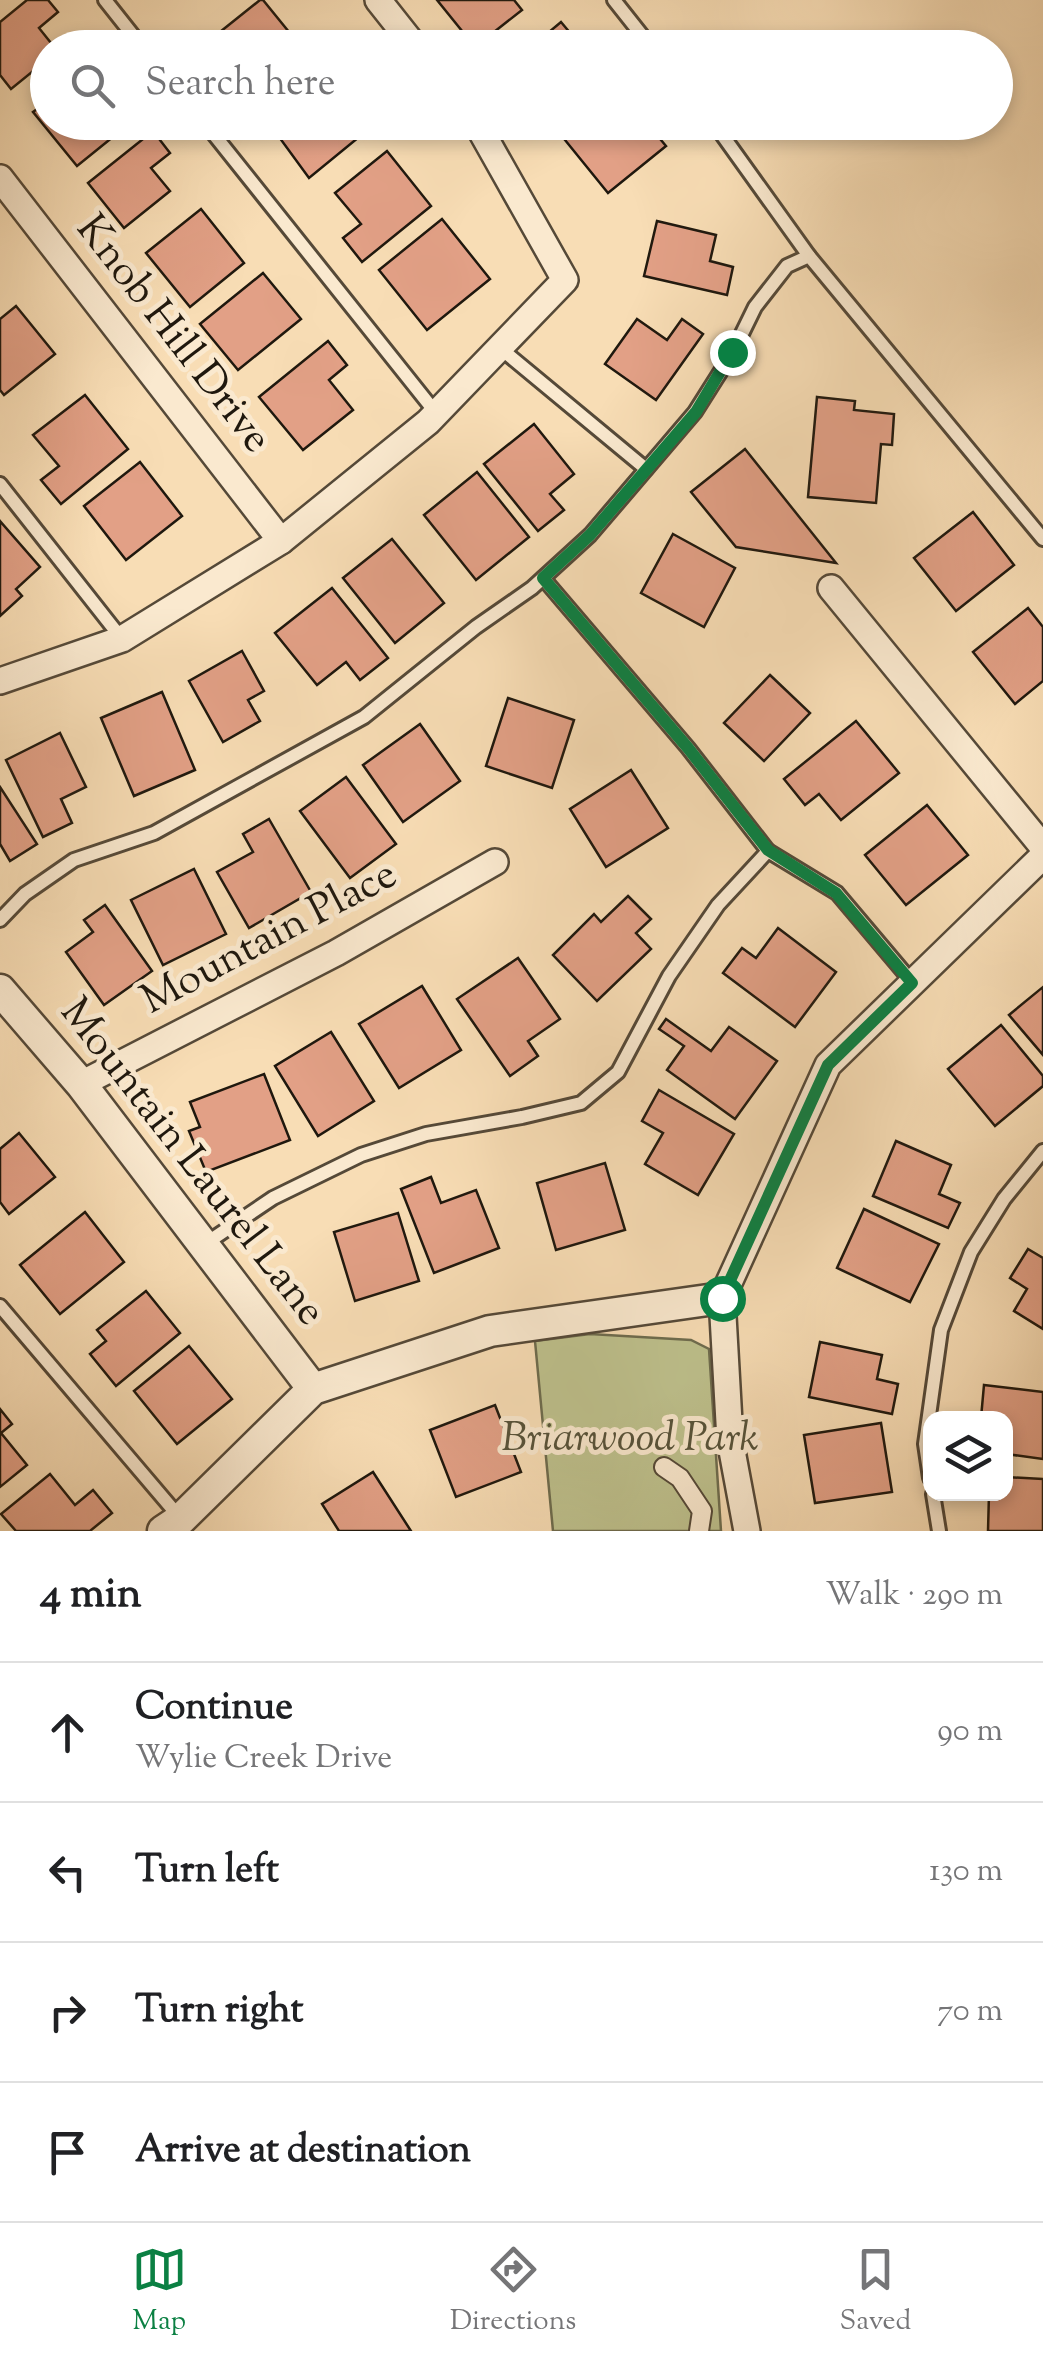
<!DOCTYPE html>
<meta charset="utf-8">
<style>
body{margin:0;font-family:"Sorts Mill Goudy",serif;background:#f6f6f6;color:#202124}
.controls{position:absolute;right:30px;bottom:30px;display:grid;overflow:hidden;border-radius:20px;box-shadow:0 5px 15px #0003}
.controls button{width:90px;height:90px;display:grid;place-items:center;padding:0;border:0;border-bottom:2px solid #e0e0e0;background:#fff;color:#202124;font:50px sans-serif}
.stop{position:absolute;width:30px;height:30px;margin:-22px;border:8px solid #0b8043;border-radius:50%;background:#fff}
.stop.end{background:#0b8043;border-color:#fff;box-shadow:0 2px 10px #0008}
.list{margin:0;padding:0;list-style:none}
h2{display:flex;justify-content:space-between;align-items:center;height:130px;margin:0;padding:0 40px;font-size:42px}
h2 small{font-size:32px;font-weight:400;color:#757577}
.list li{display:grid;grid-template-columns:65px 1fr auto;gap:30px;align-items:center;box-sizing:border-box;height:140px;padding:0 40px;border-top:2px solid #e0e0e0}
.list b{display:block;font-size:38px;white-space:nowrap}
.list p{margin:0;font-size:32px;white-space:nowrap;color:#757577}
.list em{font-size:32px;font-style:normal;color:#757577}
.icon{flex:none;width:55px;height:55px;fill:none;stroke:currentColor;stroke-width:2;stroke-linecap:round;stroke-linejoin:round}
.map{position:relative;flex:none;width:1043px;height:1531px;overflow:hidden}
.search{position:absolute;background:#fff;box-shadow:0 5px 15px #0003;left:30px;right:30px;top:30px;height:110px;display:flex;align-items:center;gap:25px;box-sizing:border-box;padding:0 35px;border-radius:55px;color:#757577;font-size:38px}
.sheet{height:690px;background:#fff}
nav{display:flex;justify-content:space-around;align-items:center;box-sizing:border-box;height:140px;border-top:2px solid #e0e0e0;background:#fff;font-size:28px;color:#757577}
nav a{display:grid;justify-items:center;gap:5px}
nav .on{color:#0b8043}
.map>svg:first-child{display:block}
.green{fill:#bec18d;stroke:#6e6c4e;stroke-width:2.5}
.building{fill:#e2a086;stroke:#1f180e;stroke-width:2.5}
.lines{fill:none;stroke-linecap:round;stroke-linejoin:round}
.service-casing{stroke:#554938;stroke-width:18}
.pedestrian-casing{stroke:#554938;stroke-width:22}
.minor-casing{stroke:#554938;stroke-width:30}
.tertiary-casing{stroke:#554938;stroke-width:35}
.service{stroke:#fae9cf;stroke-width:12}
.pedestrian{stroke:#fae9cf;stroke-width:18}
.minor{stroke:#fae9cf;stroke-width:25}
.tertiary{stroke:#fae9cf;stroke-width:30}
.route{stroke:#0b8043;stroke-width:12}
.labels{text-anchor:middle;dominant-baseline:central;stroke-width:10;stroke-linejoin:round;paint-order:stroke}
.street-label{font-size:42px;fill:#1f180e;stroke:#fae9cf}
.park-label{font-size:42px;font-style:italic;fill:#57533a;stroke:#fae9cf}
</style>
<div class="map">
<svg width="1043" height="1531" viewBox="0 0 1043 1531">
<rect width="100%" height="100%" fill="#f8ddb5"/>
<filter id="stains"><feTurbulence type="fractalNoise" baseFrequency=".002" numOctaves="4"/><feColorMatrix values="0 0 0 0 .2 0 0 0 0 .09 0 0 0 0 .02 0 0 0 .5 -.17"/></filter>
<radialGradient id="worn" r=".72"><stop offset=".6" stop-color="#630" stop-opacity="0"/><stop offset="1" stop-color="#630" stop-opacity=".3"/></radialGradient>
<path class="green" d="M590,1334L691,1340L709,1349L721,1531H553L535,1341Z"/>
<g class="building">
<path d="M27,0H48L58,12L39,28L55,48H48V59L11,89L0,75V22Z"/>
<path d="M260,0H263L302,48H225L215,36Z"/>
<path d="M437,0H514L522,10L475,47Z"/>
<path d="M561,22L581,46L579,48H530Z"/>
<path d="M48,101V122H120L124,128L77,166L33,112Z"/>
<path d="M275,122H366L370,128L309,178L271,126Z"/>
<path d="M587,122H646L666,146L608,193L565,140Z"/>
<path d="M153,131L170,153L151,168L170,191L124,228L88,183Z"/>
<path d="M387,151L431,206L362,262L343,238L361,224L335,193Z"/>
<path d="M201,209L244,263L190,307L146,253Z"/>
<path d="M442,219L490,279L427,330L379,270Z"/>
<path d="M657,221L716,235L710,261L733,267L727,295L644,276Z"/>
<path d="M263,273L301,319L238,370L200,324Z"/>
<path d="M16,306L55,354L4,395L0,390V319Z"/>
<path d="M637,319L667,340L682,319L703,334L656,400L605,364Z"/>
<path d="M328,341L347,365L329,380L353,410L303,450L259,397Z"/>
<path d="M85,395L128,449L61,504L41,480L59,466L33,435Z"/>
<path d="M817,397L855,401L854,410L894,414L892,445L881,444L876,503L808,497Z"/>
<path d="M534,424L574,474L550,494L564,510L538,531L484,464Z"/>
<path d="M745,449L836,563L736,547L691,492Z"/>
<path d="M140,462L182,516L126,560L84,506Z"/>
<path d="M477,472L529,537L476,580L424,515Z"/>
<path d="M973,512L1014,565L956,611L914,558Z"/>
<path d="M0,521L40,567L16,589L22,596L0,616Z"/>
<path d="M673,534L735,568L704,627L641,593Z"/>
<path d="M392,539L444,603L395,643L343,578Z"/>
<path d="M332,588L388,658L360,680L346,662L317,685L275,633Z"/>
<path d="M1028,608L1043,627V681L1015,704L973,652Z"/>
<path d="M242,651L264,691L248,700L260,721L223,742L189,681Z"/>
<path d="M770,675L810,713L764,761L724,723Z"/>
<path d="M162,692L195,770L134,796L101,718Z"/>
<path d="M508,698L574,720L552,788L486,766Z"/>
<path d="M856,721L899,773L841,820L819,794L805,805L784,779Z"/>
<path d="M420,724L460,781L403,822L363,765Z"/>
<path d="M60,733L86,787L61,799L72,823L43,837L6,760Z"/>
<path d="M631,770L668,828L606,867L570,809Z"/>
<path d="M346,777L396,844L350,878L300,811Z"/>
<path d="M0,787L37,844L10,861L0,844Z"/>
<path d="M927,805L968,855L906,905L865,855Z"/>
<path d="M269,819L311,892L249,928L217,872L253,852L243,834Z"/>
<path d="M194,869L226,934L163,965L131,900Z"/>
<path d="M628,896L651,919L636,933L651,949L597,1001L553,955L594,914L601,922Z"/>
<path d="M105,905L152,971L104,1005L66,952L93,932L84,920Z"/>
<path d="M778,928L836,972L795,1027L723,973L742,948L756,958Z"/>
<path d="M518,958L560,1019L528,1041L538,1056L510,1076L457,999Z"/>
<path d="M422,986L461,1050L399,1088L359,1024Z"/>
<path d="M1043,987V1055L1009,1015Z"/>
<path d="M666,1019L711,1051L729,1027L777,1061L735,1119L667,1070L684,1046L659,1029Z"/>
<path d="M1001,1025L1043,1076V1086L995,1126L948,1069Z"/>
<path d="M331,1032L374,1101L318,1136L275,1066Z"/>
<path d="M264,1074L290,1140L206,1172L189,1131L200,1127L190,1102Z"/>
<path d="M659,1090L734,1134L698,1195L645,1164L663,1133L642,1121Z"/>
<path d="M19,1133L55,1177L9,1214L0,1202V1149Z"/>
<path d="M896,1141L951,1165L939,1194L960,1203L948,1228L873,1196Z"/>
<path d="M605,1163L625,1230L556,1250L537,1183Z"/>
<path d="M431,1177L441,1203L476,1190L499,1248L434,1273L401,1189Z"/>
<path d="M864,1209L939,1244L910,1302L837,1268Z"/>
<path d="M85,1212L124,1262L60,1314L20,1265Z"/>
<path d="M398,1213L419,1281L355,1301L334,1232Z"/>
<path d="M1028,1249L1043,1258V1329L1014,1311L1027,1289L1010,1278Z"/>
<path d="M146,1291L180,1333L116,1386L90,1354L106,1341L97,1330Z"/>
<path d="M820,1342L882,1355L877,1379L898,1384L892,1414L809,1397Z"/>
<path d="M189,1346L232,1399L177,1444L134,1391Z"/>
<path d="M984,1385L1043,1392V1459L1006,1454V1418H981Z"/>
<path d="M495,1405L521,1472L456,1497L430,1430Z"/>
<path d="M0,1409L12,1424L1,1433L27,1465L0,1487Z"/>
<path d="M881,1423L892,1492L815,1503L804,1435Z"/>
<path d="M373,1472L411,1531H339L322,1504Z"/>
<path d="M50,1474L75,1505L93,1490L112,1513L90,1531H16L1,1514Z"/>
<path d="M1006,1477L1043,1479V1531H988L989,1494H1006Z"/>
</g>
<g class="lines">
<defs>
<g id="service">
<path d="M105,0L143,48"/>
<path d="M614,0L652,48"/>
<path d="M204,122L436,413"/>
<path d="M713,122L809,256"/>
<path d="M500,348L646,469"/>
<path d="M0,484L122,639"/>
<path d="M768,851L837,893L913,983"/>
<path d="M0,920L25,894L74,860L154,833L364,717L476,627L532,588L590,535L695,412L733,352L755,307L787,266L809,256L1043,539"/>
<path d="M205,1244L273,1198L361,1155L426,1134L522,1117L581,1103L618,1072L669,976L718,905L768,851L688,748L543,578"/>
<path d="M0,1306L181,1519"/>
<path d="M930,1478L925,1444L941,1330L971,1252L1004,1199L1043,1151"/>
<path d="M933,1494L939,1531"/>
</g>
<path id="pedestrian" d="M664,1467L680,1478L702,1511L699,1531"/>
<g id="minor">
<path d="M378,0L416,48"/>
<path d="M0,178L281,541"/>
<path d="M831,588L1043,847"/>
<path d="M0,681L122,639L281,541L428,422L565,280L476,122"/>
<path d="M81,1084L336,953L495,862"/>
<path d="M747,1531L730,1440L722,1298L828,1065L1043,856"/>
</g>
<g id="tertiary">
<path d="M0,990L81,1084L313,1389"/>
<path d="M163,1531L181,1519L313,1389L490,1331L722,1298"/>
</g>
</defs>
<use href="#service" class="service-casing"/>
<use href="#pedestrian" class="pedestrian-casing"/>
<use href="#minor" class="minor-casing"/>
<use href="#tertiary" class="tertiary-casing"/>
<use href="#service" class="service"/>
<use href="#pedestrian" class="pedestrian"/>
<use href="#minor" class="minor"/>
<use href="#tertiary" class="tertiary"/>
</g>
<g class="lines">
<path class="route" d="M722,1298L828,1065L912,983L836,893L768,850L688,748L543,578L590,535L696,412L732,352"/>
</g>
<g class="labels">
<g class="street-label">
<text transform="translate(172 335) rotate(52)">Knob Hill Drive</text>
<text transform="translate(270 939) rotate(-28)">Mountain Place</text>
<text transform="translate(191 1163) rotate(52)">Mountain Laurel Lane</text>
</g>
<g class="park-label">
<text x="630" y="1440">Briarwood Park</text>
</g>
</g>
<rect width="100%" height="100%" filter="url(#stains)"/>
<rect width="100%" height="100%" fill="url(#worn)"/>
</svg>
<div class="controls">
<button><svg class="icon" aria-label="layers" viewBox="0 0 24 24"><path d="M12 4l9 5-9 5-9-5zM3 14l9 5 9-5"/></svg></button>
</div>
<div class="stop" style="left:722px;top:1298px"></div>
<div class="stop end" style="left:732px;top:352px"></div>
<div class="search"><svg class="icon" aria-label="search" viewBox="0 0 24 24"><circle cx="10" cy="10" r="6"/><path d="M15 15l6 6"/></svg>Search here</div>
</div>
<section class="sheet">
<h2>4 min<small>Walk · 290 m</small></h2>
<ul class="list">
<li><svg class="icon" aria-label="ahead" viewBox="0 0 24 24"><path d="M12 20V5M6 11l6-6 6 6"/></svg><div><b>Continue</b><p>Wylie Creek Drive</p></div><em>90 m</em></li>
<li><svg class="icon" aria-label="left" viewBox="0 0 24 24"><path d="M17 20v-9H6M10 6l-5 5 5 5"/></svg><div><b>Turn left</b></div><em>130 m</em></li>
<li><svg class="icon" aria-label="right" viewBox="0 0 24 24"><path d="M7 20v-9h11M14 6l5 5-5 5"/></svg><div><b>Turn right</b></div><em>70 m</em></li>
<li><svg class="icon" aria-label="arrive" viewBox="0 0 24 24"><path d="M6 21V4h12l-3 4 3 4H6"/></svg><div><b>Arrive at destination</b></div></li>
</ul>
</section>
<nav>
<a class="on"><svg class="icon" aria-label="map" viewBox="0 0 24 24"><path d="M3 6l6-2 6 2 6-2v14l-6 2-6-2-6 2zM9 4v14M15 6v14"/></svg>Map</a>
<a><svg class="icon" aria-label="directions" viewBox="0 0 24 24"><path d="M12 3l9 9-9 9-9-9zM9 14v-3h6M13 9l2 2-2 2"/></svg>Directions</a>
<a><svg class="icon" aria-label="saved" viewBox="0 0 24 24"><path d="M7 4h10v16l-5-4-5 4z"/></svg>Saved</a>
</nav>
